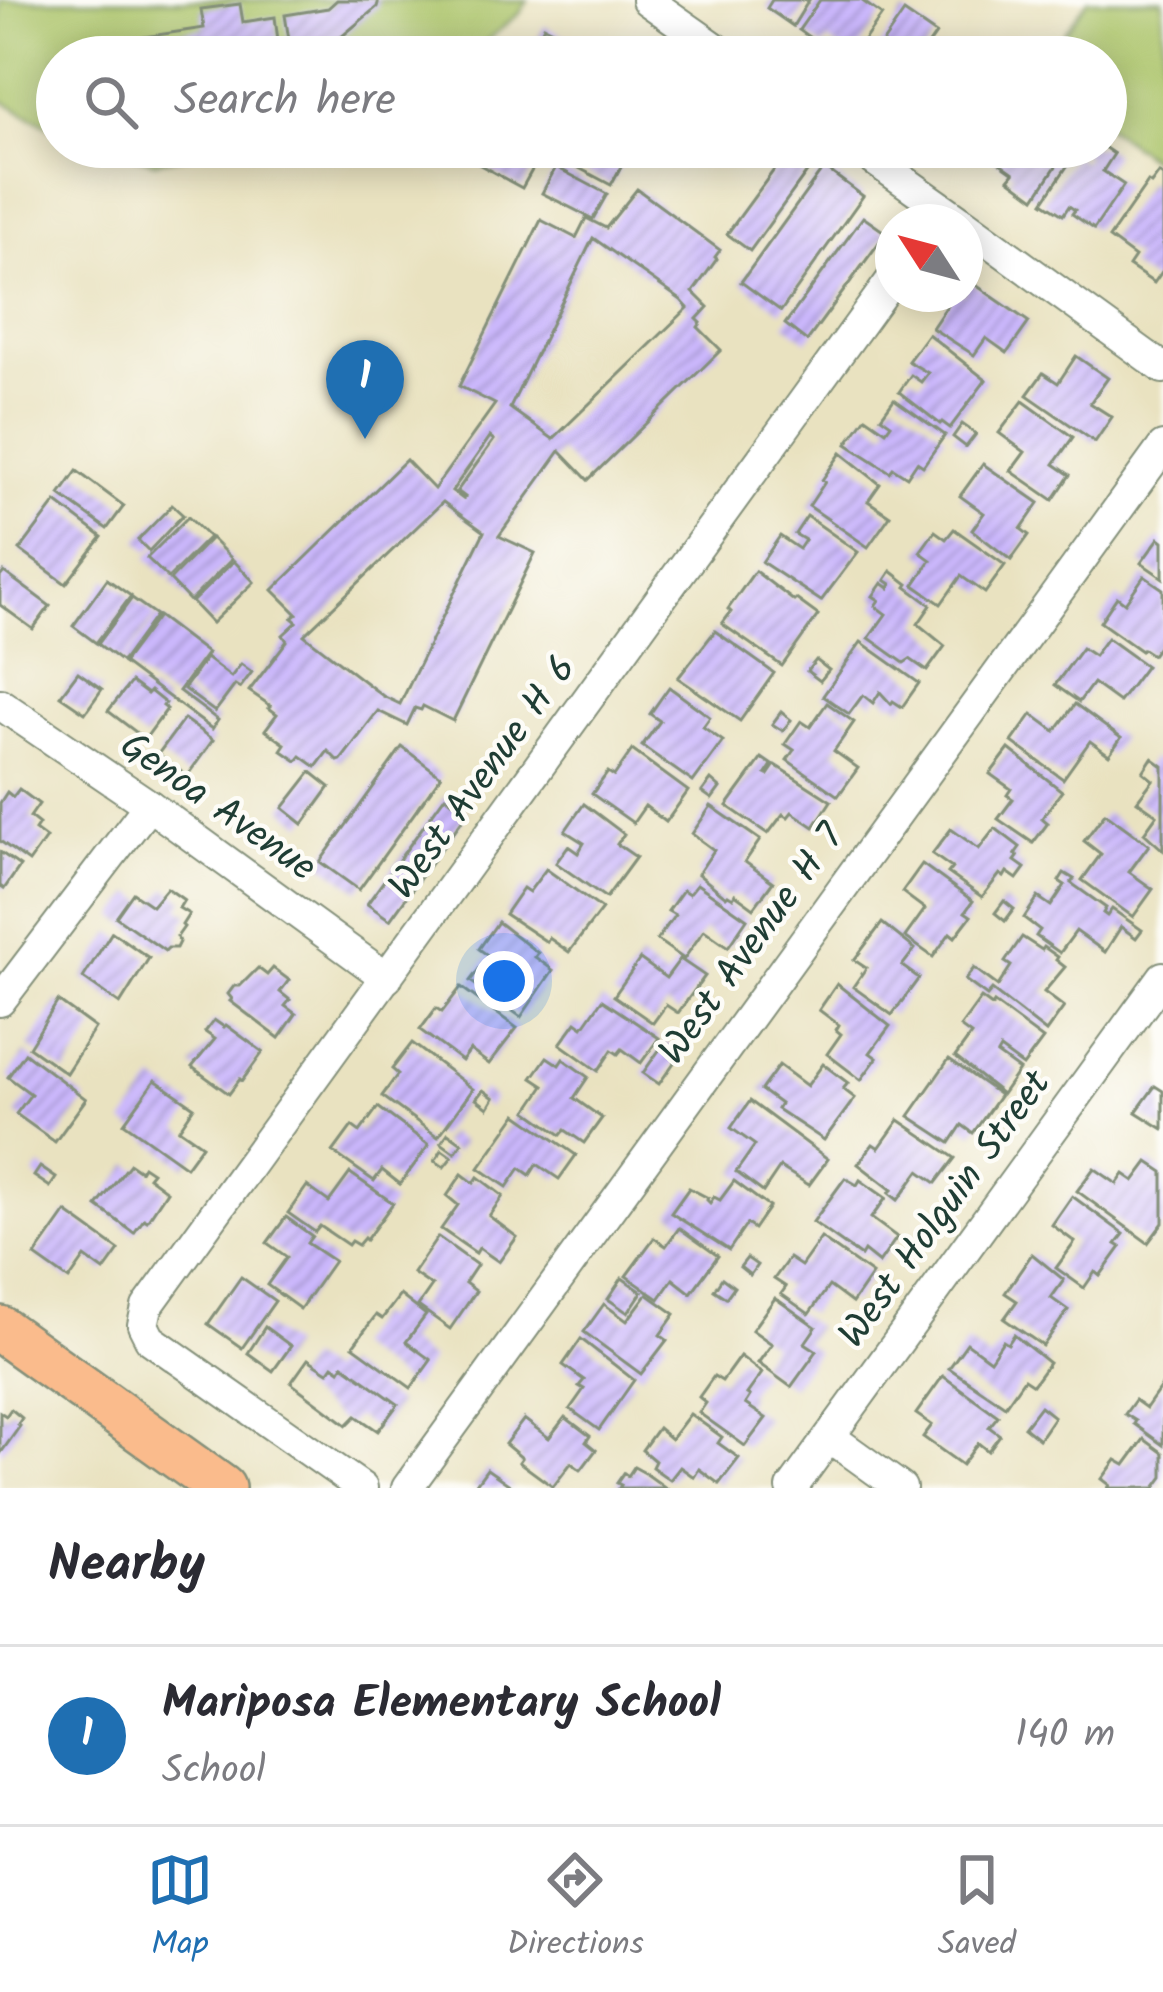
<!DOCTYPE html>
<style>
body{margin:0;font-family:Kalam,sans-serif;background:#f7f7f7;color:#2b2b33}
.compass{position:absolute;left:875px;top:204px;width:108px;height:108px;border-radius:50%;background:#fff;box-shadow:0 6px 30px #0003;rotate:306deg}
.you{position:absolute;left:504px;top:981px;width:42px;height:42px;margin:-30px;border:9px solid #fff;border-radius:50%;background:#1a73e8;box-shadow:0 0 0 18px #1a73e833}
.badge{display:grid;place-items:center;width:78px;height:78px;border-radius:50%;background:#1f6fb2;color:#fff;font-size:39px;font-weight:700}
.pin{position:absolute;translate:-50% -99px;filter:drop-shadow(0 3px 6px #0008)}
.pin::after{content:'';position:absolute;top:63px;width:42px;height:36px;background:inherit;clip-path:polygon(0 0,100% 0,50% 100%)}
.list{margin:0;padding:0;list-style:none}
h2{display:flex;justify-content:space-between;align-items:center;height:156px;margin:0;padding:0 48px;font-size:51px}
h2 small{font-size:39px;font-weight:400;color:#7c7c81}
.list li{display:grid;grid-template-columns:78px 1fr auto;gap:36px;align-items:center;box-sizing:border-box;height:180px;padding:0 48px;border-top:3px solid #e1e1e2}
.list b{display:block;font-size:45px;white-space:nowrap}
.list p{margin:0;font-size:39px;white-space:nowrap;color:#7c7c81}
.list em{font-size:39px;font-style:normal;color:#7c7c81}
.icon{flex:none;width:66px;height:66px;fill:none;stroke:currentColor;stroke-width:2;stroke-linecap:round;stroke-linejoin:round}
.map{position:relative;flex:none;width:1163px;height:1488px;overflow:hidden}
.search{position:absolute;background:#fff;box-shadow:0 6px 30px #0003;left:36px;right:36px;top:36px;height:132px;display:flex;align-items:center;gap:30px;box-sizing:border-box;padding:0 42px;border-radius:66px;color:#7c7c81;font-size:45px}
.sheet{height:336px;background:#fff}
nav{display:flex;justify-content:space-around;align-items:center;box-sizing:border-box;height:168px;border-top:3px solid #e1e1e2;background:#fff;font-size:33px;color:#7c7c81}
nav a{display:grid;justify-items:center;gap:6px}
nav .on{color:#1f6fb2}
.map>svg:first-child{display:block}
.park{fill:#acc46a;stroke:#66804f;stroke-width:3}
.building{fill:url(#building-hatch);fill-rule:evenodd}
.lines{fill:none;stroke-linecap:round;stroke-linejoin:round}
.minor-casing{stroke:#84907a;stroke-width:34}
.primary-casing{stroke:#84907a;stroke-width:50}
.minor{stroke:#fff;stroke-width:30}
.primary{stroke:#fabb8c;stroke-width:45}
.labels{text-anchor:middle;dominant-baseline:central;stroke-width:9;stroke-linejoin:round;paint-order:stroke}
.street-label{font-size:39px;fill:#1f3d34;stroke:#fdfcf7}
</style>
<div class="map">
<svg width="1163" height="1488" viewBox="0 0 1163 1488">
<defs>
<pattern id="building-hatch" width="6" height="6" patternUnits="userSpaceOnUse" patternTransform="scale(3)"><rect width="6" height="6" fill="#cbb7fc"/><path d="M-1 1l2-2M0 6l6-6M5 7l2-2" fill="none" stroke="#a496cd"/></pattern>
</defs>
<rect width="100%" height="100%" fill="#fdfcf7"/>
<filter id="ink" filterUnits="userSpaceOnUse"><feTurbulence type="fractalNoise" baseFrequency=".00833" numOctaves="2"/><feDisplacementMap in="SourceGraphic" scale="24" xChannelSelector="R" yChannelSelector="G"/><feConvolveMatrix kernelMatrix="1 2 1 2 8 2 1 2 1" color-interpolation-filters="sRGB"/></filter>
<filter id="wash" filterUnits="userSpaceOnUse"><feTurbulence type="fractalNoise" baseFrequency=".004" numOctaves="4" result="noise"/><feDisplacementMap in="SourceGraphic" scale="48" xChannelSelector="R" yChannelSelector="G"/><feGaussianBlur stdDeviation="2.7" result="paint"/><feColorMatrix in="noise" values="0 0 0 0 0 0 0 0 0 0 0 0 0 0 0 0 0 1.4 0 .05"/><feComposite in="paint" operator="in"/></filter>
<g filter="url(#wash)">
<rect width="100%" height="100%" fill="#e9e2c0"/>
<g class="park">
<path d="M0,0H528L520,13L467,57H57V130L0,100Z"/>
<path d="M1088,0H1163V167L1106,126V57H1047Z"/>
<path d="M105,147H228L155,162Z"/>
</g>
<g id="blocks">
<g class="building">
<path d="M337,0H379L377,7L340,38L290,46L285,15L328,8Z"/>
<path d="M772,0H809L793,26L767,8Z"/>
<path d="M820,0H861L882,15L852,57L828,40L823,47L799,30Z"/>
<path d="M240,4L243,22L275,17L279,48L248,53L249,57H140L137,38L204,28L201,9Z"/>
<path d="M904,12L936,34L920,57H873Z"/>
<path d="M544,26L596,51L593,57H529Z"/>
<path d="M478,147H506L536,163L522,188L471,160Z"/>
<path d="M511,147H544L537,161Z"/>
<path d="M566,147H602L625,159L611,185L560,158Z"/>
<path d="M613,147H637L627,159Z"/>
<path d="M992,147H1063L1058,154L1062,157L1035,198L1009,179L1014,173L987,154Z"/>
<path d="M1081,147H1104L1114,154L1103,171L1124,185L1094,229L1072,214L1075,210L1069,206L1063,215L1043,202L1074,156L1083,162L1087,156L1078,150Z"/>
<path d="M790,148L812,165L750,251L727,234Z"/>
<path d="M556,167L607,194L593,219L542,193Z"/>
<path d="M824,167L863,196L781,311L741,282Z"/>
<path d="M1159,173L1163,176V270L1154,283L1129,266L1135,257L1109,238L1148,182L1151,184Z"/>
<path d="M637,189L720,250L715,257L717,259L693,292L708,307L697,319L701,323L698,327L721,350L588,480L560,451L499,536L535,553L453,721L423,706L421,710L415,708L407,725L378,711L341,760L338,761L328,751L316,767L301,756L297,761L281,750L285,744L265,730L277,714L269,708L271,706L249,691L287,641L283,635L297,622L292,618L297,614L273,590L406,460L434,489L495,404L459,386L541,220L576,238L586,218L606,228ZM593,238L681,300L688,308L553,439L510,408ZM490,437L494,440L457,491L465,497L463,499L452,491ZM443,502L484,532L400,704L383,696L304,635Z"/>
<path d="M863,217L886,233L807,341L785,324Z"/>
<path d="M970,281L1029,322L1007,353L986,338L974,355L932,328L955,294H965V288Z"/>
<path d="M928,334L986,380L950,428L942,422L940,424L899,392L911,375L921,382L928,373L908,361Z"/>
<path d="M1076,356L1108,378L1090,403L1112,417L1095,442L1027,395L1043,373L1058,383Z"/>
<path d="M894,399L945,435L923,466L917,462L907,477L893,468L890,472L847,444L866,417L886,431L891,424L881,417Z"/>
<path d="M1023,401L1073,437L1054,464L1070,475L1053,500L1011,471L1025,452L999,433Z"/>
<path d="M962,424L976,434L966,447L953,437Z"/>
<path d="M841,453L880,484L868,501L890,516L868,547L809,506L825,482L822,480Z"/>
<path d="M983,464L1039,503L1021,529L1029,535L1011,560L972,530L984,513L960,496Z"/>
<path d="M77,471L124,506L107,529L60,495Z"/>
<path d="M56,502L102,537L66,584L20,550Z"/>
<path d="M172,505L183,515L149,551L138,540Z"/>
<path d="M807,516L858,552L821,601L762,562L780,536L799,549L805,540L795,534Z"/>
<path d="M188,517L209,537L168,578L147,558Z"/>
<path d="M954,529L1005,565L985,593L961,576L941,604L914,585L931,560L920,552L935,531L946,539Z"/>
<path d="M211,538L232,559L190,601L170,580Z"/>
<path d="M1159,538L1163,541V578L1141,563Z"/>
<path d="M234,561L254,582L212,623L192,602Z"/>
<path d="M755,571L794,601L796,599L818,615L782,666L722,624L731,612L728,609Z"/>
<path d="M891,571L908,584L906,587L931,605L918,624L945,646L927,671L910,659L904,663L869,638L886,614L875,606L879,600L873,596L882,583L889,588L891,584L885,580Z"/>
<path d="M4,572L50,606L33,629L0,605V577Z"/>
<path d="M1144,576L1163,589V640L1152,655L1143,649L1141,651L1100,622L1117,597L1125,603Z"/>
<path d="M107,579L131,596L96,643L73,626Z"/>
<path d="M132,598L156,615L122,662L98,644Z"/>
<path d="M158,616L207,653L179,691L218,720L212,729L123,663Z"/>
<path d="M715,631L774,673L740,721L678,678Z"/>
<path d="M1107,638L1146,666L1119,702L1093,683L1079,702L1055,685L1082,648L1094,656Z"/>
<path d="M861,642L919,683L902,707L893,701L891,704L880,692L873,703L863,695L849,714L823,696Z"/>
<path d="M206,658L231,677L241,664L252,672L240,688L235,685L215,712L184,689Z"/>
<path d="M816,660L829,670L820,681L807,671Z"/>
<path d="M78,672L102,689L85,713L60,696Z"/>
<path d="M131,682L147,694L150,691L165,703L163,706L167,709L145,739L108,711Z"/>
<path d="M669,687L710,717L703,727L723,741L693,782L642,746L660,721L650,714Z"/>
<path d="M827,703L854,722L834,751L858,768L838,796L787,760L794,750L785,744L801,721L810,727Z"/>
<path d="M1075,704L1121,738L1109,755L1090,741L1063,779L1012,742L1032,714L1055,731Z"/>
<path d="M781,712L791,720L783,731L772,724Z"/>
<path d="M184,719L213,740L187,776L158,754Z"/>
<path d="M402,747L441,776L359,890L320,862Z"/>
<path d="M1009,749L1062,791L1042,818L1048,823L1033,843L998,819L1013,799L1007,795L1011,789L990,774Z"/>
<path d="M632,750L688,791L666,822L645,806L633,823L592,794L608,772L614,776Z"/>
<path d="M762,758L772,765L766,774L768,775L775,765L831,801L814,827L792,812L788,817L783,814L768,834L727,806Z"/>
<path d="M1152,758L1163,766V850L1144,833L1157,815L1137,801L1153,780L1143,772Z"/>
<path d="M311,772L330,787L303,824L283,808Z"/>
<path d="M711,780L720,788L712,799L702,792Z"/>
<path d="M19,789L39,804L30,817L39,824L35,830L46,838L29,862L0,841V803L7,792L13,797Z"/>
<path d="M445,796L468,812L390,920L367,904Z"/>
<path d="M584,804L624,834L617,844L636,857L606,898L556,863L568,846L578,853L584,843L565,831Z"/>
<path d="M711,806L760,840L745,862L773,882L754,908L735,894L733,898L728,895L726,897L698,874L714,850L692,834Z"/>
<path d="M1105,813L1149,845L1129,872L1153,889L1133,917L1082,880L1101,854L1084,841Z"/>
<path d="M995,828L1020,847L1015,854L1018,857L1015,861L1025,868L1017,879L1007,872L1004,877L1000,874L982,897L948,873L952,868L932,854L951,829L979,849Z"/>
<path d="M0,852L20,866L4,889L0,886Z"/>
<path d="M922,864L973,901L965,912L971,916L955,937L950,933L933,957L905,937L925,909L902,892Z"/>
<path d="M546,869L602,909L569,952L549,938L547,942L505,914L523,888L529,892Z"/>
<path d="M1064,873L1074,879L1071,883L1106,908L1103,913L1107,916L1112,909L1142,930L1136,938L1121,927L1105,952L1076,931L1060,953L1036,936L1040,930L1024,918L1038,897L1051,906L1065,885L1059,881Z"/>
<path d="M697,884L747,919L728,947L704,930L684,959L657,940L675,915L668,911L683,890L689,894Z"/>
<path d="M167,888L184,900L179,908L189,914L182,925L184,927L177,937L179,942L176,948H168L165,951L116,917L133,893L152,906Z"/>
<path d="M1004,901L1014,909L1005,921L995,913Z"/>
<path d="M498,922L538,953L535,957L553,970L521,1017L470,981L489,956L479,949Z"/>
<path d="M882,923L915,949L902,966L919,978L892,1015L853,987L866,968L854,960Z"/>
<path d="M112,932L149,958L120,1004L83,978Z"/>
<path d="M1022,937L1042,950L1044,947L1058,957L1056,960L1065,967L1044,992L1064,1007L1046,1032L992,990L987,996L965,980L974,968L998,986L1011,966L1005,962Z"/>
<path d="M640,959L666,978L680,959L705,976L678,1013L666,1005L653,1023L614,996Z"/>
<path d="M258,968L267,975L273,968L289,980L280,992L290,1000L285,1006L296,1014L279,1038L230,1001L232,999L228,994L234,986H240Z"/>
<path d="M837,984L890,1026L870,1053L877,1058L861,1080L827,1054L841,1034L836,1030L839,1025L819,1010Z"/>
<path d="M461,987L517,1028L489,1064L470,1050L462,1061L420,1030L436,1008L442,1012Z"/>
<path d="M981,998L992,1006L994,1003L1043,1039L1023,1066L1000,1049L997,1054L1019,1070L1002,1094L955,1057L971,1035L960,1027Z"/>
<path d="M602,1000L659,1038L641,1063L622,1049L618,1054L612,1050L598,1071L560,1044L576,1022L583,1027Z"/>
<path d="M58,1001L95,1028L66,1073L29,1047Z"/>
<path d="M214,1020L224,1027L226,1025L263,1052L242,1081L240,1079L229,1094L192,1067L215,1039L205,1032Z"/>
<path d="M665,1042L680,1054L659,1084L643,1073Z"/>
<path d="M412,1043L473,1089L438,1137L382,1096L398,1074L392,1069Z"/>
<path d="M25,1053L86,1099L55,1142L16,1114L31,1094L8,1077Z"/>
<path d="M547,1057L559,1065L563,1059L588,1077L574,1098L602,1118L584,1143L565,1130L561,1135L527,1111L544,1086L532,1078Z"/>
<path d="M949,1059L1000,1095L973,1133L962,1125L950,1143L909,1116Z"/>
<path d="M823,1064L848,1083L843,1089L855,1098L824,1140L777,1109L780,1104L761,1090L779,1065L807,1086Z"/>
<path d="M155,1080L194,1107L179,1129L202,1145L186,1167L124,1123Z"/>
<path d="M1155,1086L1163,1091V1129L1136,1112Z"/>
<path d="M483,1090L494,1098L488,1108L476,1099Z"/>
<path d="M750,1101L828,1159L809,1185L780,1167L763,1192L736,1172L755,1145L731,1128Z"/>
<path d="M378,1107L429,1145L400,1184L382,1170L374,1181L333,1152L352,1126L360,1132Z"/>
<path d="M517,1114L576,1155L559,1179L537,1164L530,1175L520,1168L507,1187L479,1168Z"/>
<path d="M899,1120L955,1158L936,1183L919,1171L898,1200L889,1193L892,1190L858,1164L873,1144L879,1148Z"/>
<path d="M448,1133L462,1143L455,1153L441,1143Z"/>
<path d="M442,1150L452,1157L444,1167L435,1161Z"/>
<path d="M1148,1162L1163,1172V1223L1148,1243L1077,1191L1094,1168L1117,1184L1124,1174L1134,1181Z"/>
<path d="M130,1164L140,1171L143,1166L152,1172L148,1177L167,1191L147,1221L144,1219L134,1233L97,1206Z"/>
<path d="M40,1167L56,1178L50,1187L34,1176Z"/>
<path d="M350,1173L393,1203L366,1240L364,1238L358,1245L351,1241L348,1245L320,1226L315,1232L288,1213L307,1186L329,1202Z"/>
<path d="M462,1174L474,1183L478,1177L503,1196L489,1216L517,1237L499,1262L479,1248L476,1253L441,1229L458,1205L447,1196Z"/>
<path d="M845,1178L857,1185L860,1180L886,1198L871,1218L897,1237L879,1263L864,1251L861,1256L813,1222Z"/>
<path d="M734,1181L769,1207L754,1229L747,1224L729,1250L671,1213L689,1188L708,1198L707,1200L710,1203L714,1197L720,1200Z"/>
<path d="M1072,1196L1124,1234L1116,1244L1121,1247L1100,1276L1095,1272L1084,1288L1056,1268L1075,1242L1052,1225Z"/>
<path d="M66,1212L119,1250L104,1271L85,1257L69,1280L35,1256Z"/>
<path d="M286,1217L312,1236L307,1243L334,1261L300,1309L267,1285L287,1257L267,1243Z"/>
<path d="M679,1228L718,1256L691,1293L673,1279L659,1299L626,1276L654,1238L666,1246Z"/>
<path d="M438,1237L477,1265L465,1283L476,1291L450,1329L418,1306L432,1286L413,1273Z"/>
<path d="M821,1238L872,1274L852,1303L829,1286L809,1314L781,1294L786,1287L774,1279L789,1258L801,1266Z"/>
<path d="M1032,1254L1064,1280L1051,1298L1068,1310L1043,1346L1004,1319L1017,1301L1005,1293Z"/>
<path d="M747,1258L757,1265L750,1275L740,1267Z"/>
<path d="M241,1277L275,1301L242,1348L208,1324Z"/>
<path d="M622,1278L642,1292L628,1313L608,1299Z"/>
<path d="M722,1278L734,1287L726,1298L714,1290Z"/>
<path d="M647,1294L675,1314L660,1335L667,1340L641,1374L584,1332L604,1304L627,1321Z"/>
<path d="M400,1295L426,1315L406,1342L431,1360L411,1388L353,1346L376,1315L382,1319Z"/>
<path d="M775,1298L816,1327L805,1343L817,1351L791,1387L758,1363L772,1344L752,1330Z"/>
<path d="M265,1327L291,1346L273,1371L248,1353Z"/>
<path d="M1014,1335L1049,1363L1033,1385L1024,1379L1005,1406L949,1368L967,1343L990,1360L1003,1341L1008,1344Z"/>
<path d="M581,1339L634,1380L599,1430L570,1409L584,1389L579,1386L584,1380L563,1365Z"/>
<path d="M740,1356L762,1373L747,1394L750,1396L745,1404L766,1418L745,1446L699,1413L706,1403L699,1397L714,1376L722,1381Z"/>
<path d="M308,1359L328,1372L333,1365L340,1370L343,1365L398,1404L378,1431L356,1416L347,1425L291,1383Z"/>
<path d="M943,1376L998,1416L989,1427L1000,1435L988,1451L978,1443L962,1465L923,1437L932,1425L916,1414Z"/>
<path d="M1163,1384V1445L1134,1424L1136,1421L1125,1414L1135,1400L1146,1408Z"/>
<path d="M1040,1406L1054,1417L1039,1439L1024,1427Z"/>
<path d="M11,1409L22,1418L18,1424L20,1426L0,1454V1412L6,1416Z"/>
<path d="M690,1414L722,1437L718,1443L739,1458L719,1484L699,1469L694,1477L680,1467L670,1480L652,1467L655,1461L642,1450L658,1428L671,1439Z"/>
<path d="M565,1417L590,1436L586,1442L596,1450L581,1470L571,1463L553,1487L519,1462L522,1458L505,1444L524,1419L549,1438Z"/>
<path d="M1144,1439L1163,1453V1477L1155,1488H1108L1110,1485L1102,1479L1116,1460L1125,1465Z"/>
<path d="M634,1467L645,1473L666,1488H619L621,1485L617,1483L624,1473L628,1476Z"/>
<path d="M487,1469L514,1488H473Z"/>
</g>
</g>
</g>
<g filter="url(#ink)">
<use href="#blocks" fill-opacity="0" stroke="#84907a" stroke-width="3"/>
<g class="lines">
<defs>
<g id="minor">
<path d="M647,0L728,57"/>
<path d="M856,147L962,222"/>
<path d="M965,224L1163,368"/>
<path d="M0,704L149,805L387,978"/>
<path d="M0,1001L149,805"/>
<path d="M830,1437L901,1488"/>
<path d="M362,1488L150,1339L143,1325L147,1307L893,278"/>
<path d="M407,1488L1163,447"/>
<path d="M792,1488L1163,977"/>
</g>
<path id="primary" d="M0,1329L222,1488"/>
</defs>
<use href="#minor" class="minor-casing"/>
<use href="#primary" class="primary-casing"/>
<use href="#minor" class="minor"/>
<use href="#primary" class="primary"/>
</g>
</g>
<g class="labels">
<g class="street-label">
<text transform="translate(484 778) rotate(-54)">West Avenue H 6</text>
<text transform="translate(217 808) rotate(35)">Genoa Avenue</text>
<text transform="translate(753 945) rotate(-54)">West Avenue H 7</text>
<text transform="translate(946 1210) rotate(-54)">West Holguin Street</text>
</g>
</g>
</svg>
<svg class="compass" viewBox="-18 -18 36 36"><path d="M0-13l5 13h-10z" fill="#e53935"/><path d="M0 13l5-13h-10z" fill="#7c7c81"/></svg>
<div class="you"></div>
<div class="pin badge" style="left:365px;top:439px">1</div>
<div class="search"><svg class="icon" aria-label="search" viewBox="0 0 24 24"><circle cx="10" cy="10" r="6"/><path d="M15 15l6 6"/></svg>Search here</div>
</div>
<section class="sheet">
<h2>Nearby<small></small></h2>
<ul class="list">
<li><span class="badge">1</span><div><b>Mariposa Elementary School</b><p>School</p></div><em>140 m</em></li>
</ul>
</section>
<nav>
<a class="on"><svg class="icon" aria-label="map" viewBox="0 0 24 24"><path d="M3 6l6-2 6 2 6-2v14l-6 2-6-2-6 2zM9 4v14M15 6v14"/></svg>Map</a>
<a><svg class="icon" aria-label="directions" viewBox="0 0 24 24"><path d="M12 3l9 9-9 9-9-9zM9 14v-3h6M13 9l2 2-2 2"/></svg>Directions</a>
<a><svg class="icon" aria-label="saved" viewBox="0 0 24 24"><path d="M7 4h10v16l-5-4-5 4z"/></svg>Saved</a>
</nav>
